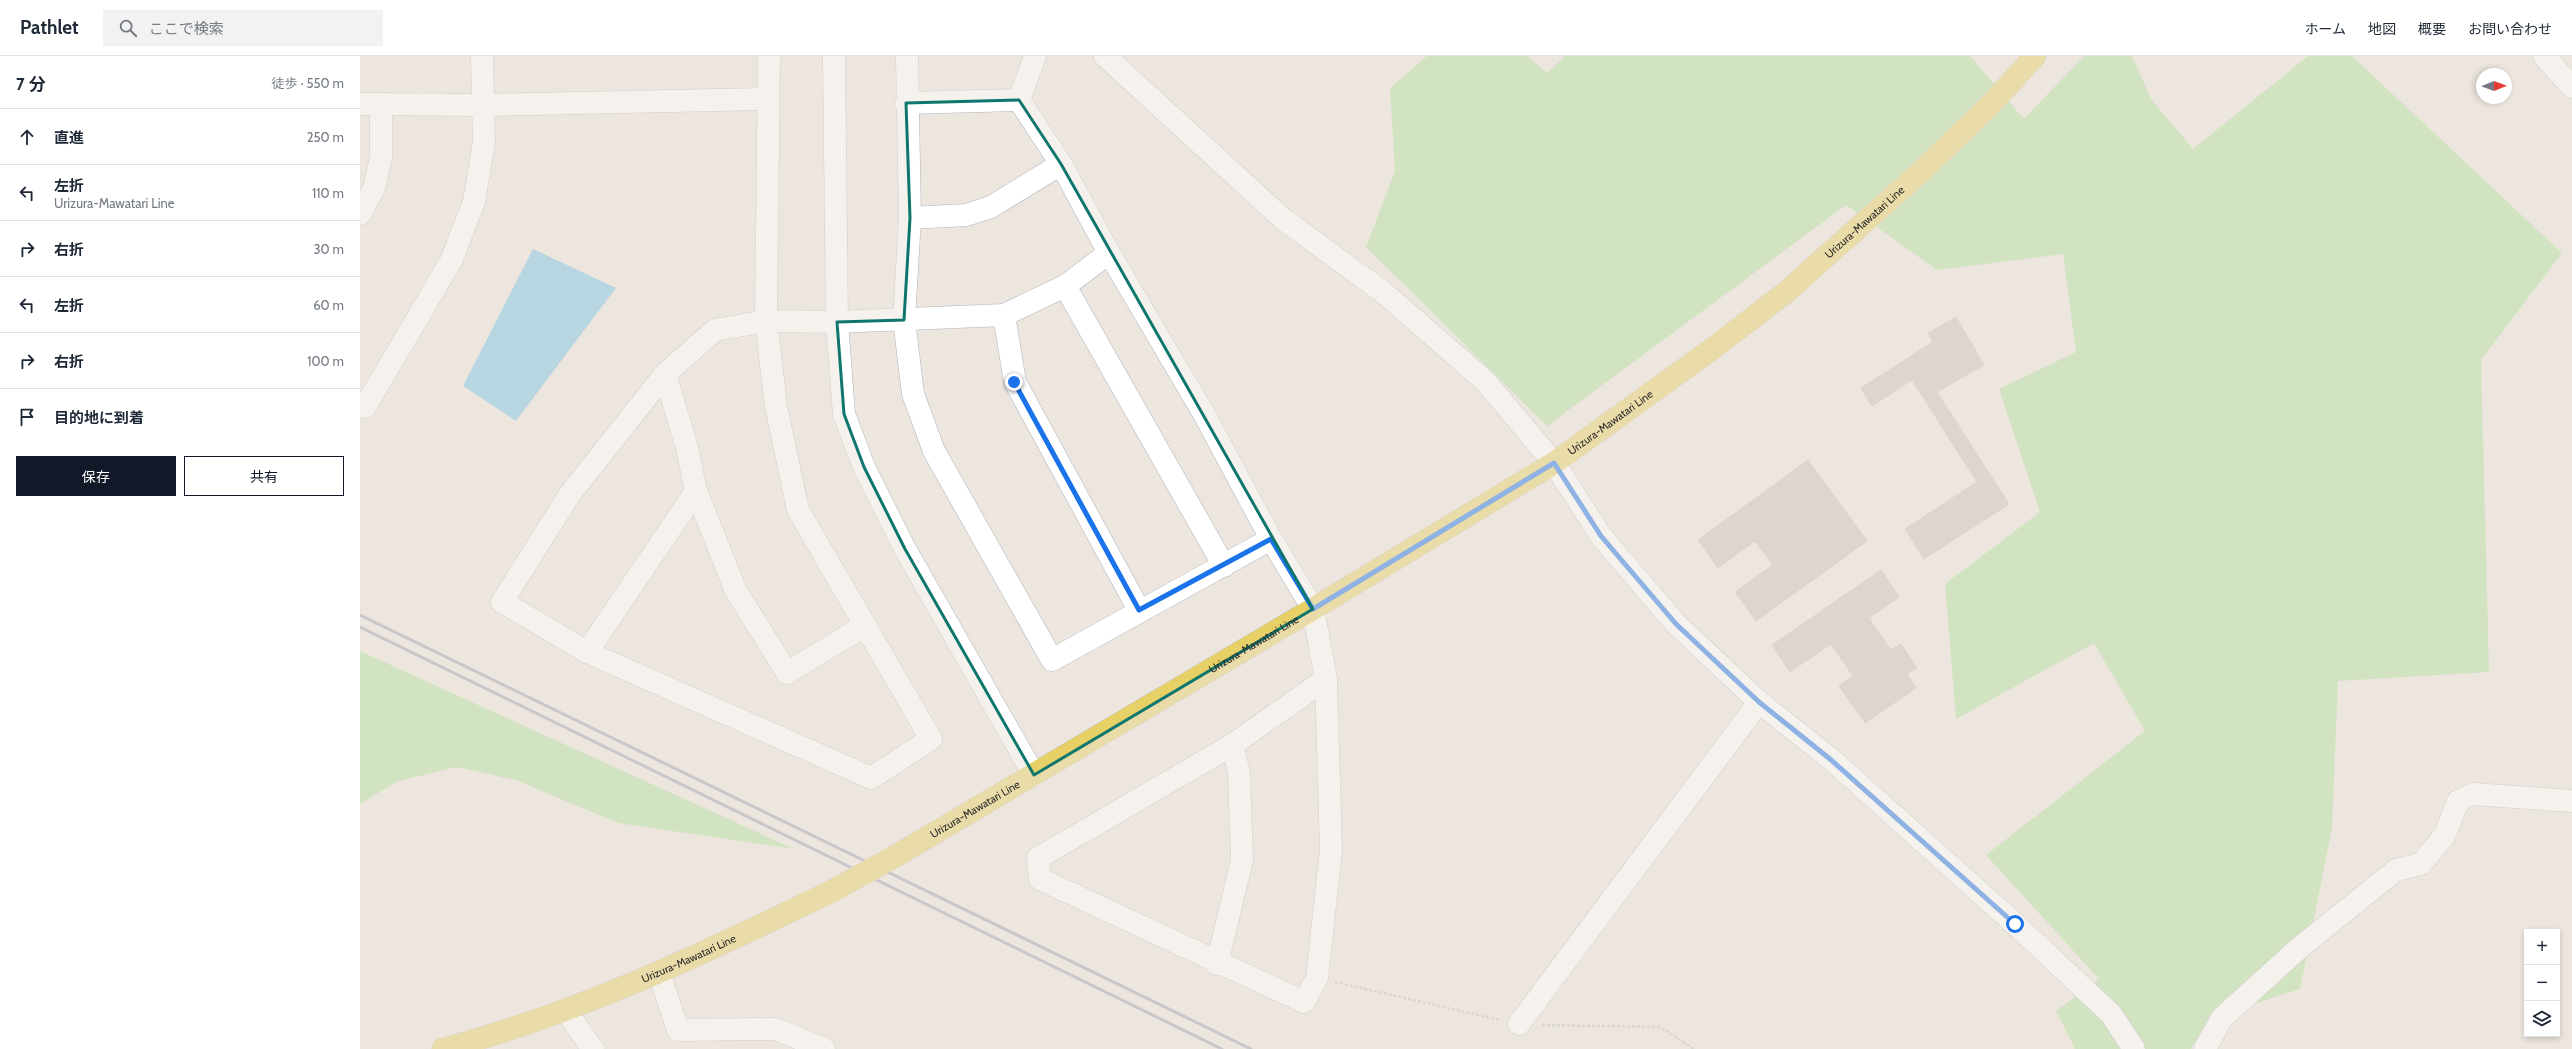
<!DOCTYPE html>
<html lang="ja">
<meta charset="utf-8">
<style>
body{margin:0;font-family:Cabin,"Noto Sans JP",sans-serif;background:#f2f2f3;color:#1f2937}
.controls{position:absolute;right:12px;bottom:12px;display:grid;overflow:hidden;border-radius:0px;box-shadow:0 2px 6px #0003}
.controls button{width:36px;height:36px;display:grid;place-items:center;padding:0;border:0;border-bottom:1px solid #e0e1e3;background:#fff;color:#1f2937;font:20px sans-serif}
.compass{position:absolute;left:2116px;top:12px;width:36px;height:36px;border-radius:50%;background:#fff;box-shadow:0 2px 6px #0003;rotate:89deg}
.stop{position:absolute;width:12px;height:12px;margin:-9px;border:3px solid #1a73e8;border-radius:50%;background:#fff}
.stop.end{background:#1a73e8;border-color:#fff;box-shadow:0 1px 4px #0008}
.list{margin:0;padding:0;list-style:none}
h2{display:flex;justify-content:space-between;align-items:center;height:52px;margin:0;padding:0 16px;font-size:17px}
h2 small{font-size:13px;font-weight:400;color:#747a83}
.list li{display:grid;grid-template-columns:26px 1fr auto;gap:12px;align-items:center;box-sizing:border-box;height:56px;padding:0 16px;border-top:1px solid #e0e1e3}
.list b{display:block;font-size:15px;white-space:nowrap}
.list p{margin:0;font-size:13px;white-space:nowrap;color:#747a83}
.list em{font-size:13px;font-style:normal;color:#747a83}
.actions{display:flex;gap:8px;padding:12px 16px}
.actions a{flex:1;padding:9px 0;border:1px solid #111827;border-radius:0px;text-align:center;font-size:14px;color:#111827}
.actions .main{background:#111827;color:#fff}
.icon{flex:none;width:22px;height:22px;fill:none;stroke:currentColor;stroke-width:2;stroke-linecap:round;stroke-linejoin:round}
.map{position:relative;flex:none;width:2212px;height:993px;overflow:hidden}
header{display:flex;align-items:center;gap:24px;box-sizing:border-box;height:56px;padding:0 20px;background:#fff;border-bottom:1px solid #e0e1e3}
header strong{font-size:19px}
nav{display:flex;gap:22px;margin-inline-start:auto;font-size:14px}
.search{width:280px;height:36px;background:#f2f2f3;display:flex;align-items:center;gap:10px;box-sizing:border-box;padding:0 14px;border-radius:0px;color:#747a83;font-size:15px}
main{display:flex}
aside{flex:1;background:#fff}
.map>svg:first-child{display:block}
.green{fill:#b0df9e}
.water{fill:#78c3e7}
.building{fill:#c7c3bd;stroke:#c7c2b8}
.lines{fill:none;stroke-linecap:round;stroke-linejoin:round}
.minor-casing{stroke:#b1b3bd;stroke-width:23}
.major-casing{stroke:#c4c4c4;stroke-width:23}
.path{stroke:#c4c4c4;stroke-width:2.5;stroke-dasharray:3 2;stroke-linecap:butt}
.minor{stroke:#fff;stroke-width:22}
.major{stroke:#e7d167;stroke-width:22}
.rail{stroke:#a1a3b4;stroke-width:3}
.major-bridge-casing{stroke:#c4c4c4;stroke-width:23;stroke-linecap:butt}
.major-bridge{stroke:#e7d167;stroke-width:22}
.route{stroke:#1a73e8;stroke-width:5}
.marked{fill:none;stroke:#0f766e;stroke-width:3;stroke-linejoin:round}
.labels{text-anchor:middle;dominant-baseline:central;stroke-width:3;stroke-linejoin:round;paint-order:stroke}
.street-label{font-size:11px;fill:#2b2b2b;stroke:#fff}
</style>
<header>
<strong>Pathlet</strong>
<div class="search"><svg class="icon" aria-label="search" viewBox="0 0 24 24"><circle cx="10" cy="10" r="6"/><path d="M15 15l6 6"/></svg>ここで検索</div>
<nav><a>ホーム</a><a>地図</a><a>概要</a><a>お問い合わせ</a></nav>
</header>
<main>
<aside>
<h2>7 分<small>徒歩 · 550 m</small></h2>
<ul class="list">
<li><svg class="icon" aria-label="ahead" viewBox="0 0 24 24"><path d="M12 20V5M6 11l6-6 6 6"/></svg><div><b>直進</b></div><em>250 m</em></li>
<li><svg class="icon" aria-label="left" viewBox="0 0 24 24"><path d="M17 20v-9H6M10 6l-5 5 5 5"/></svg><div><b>左折</b><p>Urizura-Mawatari Line</p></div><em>110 m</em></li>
<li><svg class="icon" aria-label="right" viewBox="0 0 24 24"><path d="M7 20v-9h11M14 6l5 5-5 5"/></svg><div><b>右折</b></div><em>30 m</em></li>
<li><svg class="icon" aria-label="left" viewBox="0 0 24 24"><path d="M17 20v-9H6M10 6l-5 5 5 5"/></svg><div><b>左折</b></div><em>60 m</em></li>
<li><svg class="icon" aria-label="right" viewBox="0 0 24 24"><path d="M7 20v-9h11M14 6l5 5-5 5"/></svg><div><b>右折</b></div><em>100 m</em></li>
<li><svg class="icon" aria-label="arrive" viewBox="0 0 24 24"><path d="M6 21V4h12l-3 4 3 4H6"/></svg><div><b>目的地に到着</b></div></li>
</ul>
<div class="actions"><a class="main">保存</a><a>共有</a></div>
</aside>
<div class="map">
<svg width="2212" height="993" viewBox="0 0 2212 993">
<rect width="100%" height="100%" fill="#ece6de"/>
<g class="green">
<path d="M1067,0H1167L1187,17L1205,0H1610L1664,63L1724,0H1772L1791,43L1833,93L1948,0H1992L2202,197L2121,304L2129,616L1978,625L1972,772L1940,933L1849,962L1831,993H1715L1696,955L1739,923L1626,799L1785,675L1734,587L1596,663L1585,528L1680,456L1639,333L1716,296L1703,198L1577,214L1486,149L1187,370L1006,191L1035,115L1030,32Z"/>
<path d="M0,595L434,793L258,767L156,724L97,711L38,725L0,748Z"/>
</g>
<path class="water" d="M173,193L256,232L156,365L103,330Z"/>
<g class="building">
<path d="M1596,261L1624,309L1577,336L1649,448L1564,503L1545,473L1617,426L1552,324L1512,350L1501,332L1573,286L1568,277Z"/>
<path d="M1448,404L1507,485L1396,565L1375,536L1413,509L1395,485L1358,512L1338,484Z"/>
<path d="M1521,514L1539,541L1509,562L1531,594L1541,588L1557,612L1547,618L1556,632L1505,667L1479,630L1493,620L1471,588L1430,616L1412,589Z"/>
</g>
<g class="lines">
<defs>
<g id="minor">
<path d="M409,0L406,265L416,350L438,454L571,683L511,722L227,596L142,546L210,438L305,318L355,274L406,265L477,266L644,259L705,230L749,197"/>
<path d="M474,0L477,266L484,358L504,411L545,493L674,719"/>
<path d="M547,0L550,162L544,264L553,338L574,395L692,604L911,483"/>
<path d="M675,0L659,44L701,108L749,197L844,358L911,483L953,553L966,623L971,794L957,922L944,946L680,823L678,802L872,689L966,623"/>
<path d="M745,0L923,163L1023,236L1125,325L1194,407L1241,480L1316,568L1399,646L1471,703L1655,868L1751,958L1774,993"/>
<path d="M2184,0L2212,31"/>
<path d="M546,47L659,44"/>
<path d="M0,48L121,49L408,43"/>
<path d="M0,158L14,132L21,102V48"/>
<path d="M550,162L606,159L631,151L701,108"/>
<path d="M705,230L864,510"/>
<path d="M644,259L655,326L779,554"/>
<path d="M305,318L327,392L336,435L375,533L427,617L504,570"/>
<path d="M0,348L5,351L91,205L114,146L124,86L122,0"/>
<path d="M227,596L336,435"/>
<path d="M857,908L882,804L879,716L872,689"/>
<path d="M299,917L318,974L416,973L464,993"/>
<path d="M206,955L233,993"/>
<path d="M1159,968L1399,646"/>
<path d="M1845,993L1862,962L1938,893L2036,814L2061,808L2085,779L2098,745L2113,738L2212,745"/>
</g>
<g id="major">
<path id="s1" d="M534,801L953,553L1194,407L1352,293L1425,237L1565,112L1632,47L1675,0"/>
<path id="s2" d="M83,993C220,957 347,896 474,834"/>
</g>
</defs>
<use href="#minor" class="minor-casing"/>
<use href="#major" class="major-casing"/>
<g class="path">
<path d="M975,926L1140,964"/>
<path d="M1182,969L1300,971L1334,993"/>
</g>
<use href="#minor" class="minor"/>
<use href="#major" class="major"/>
<g class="rail">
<path d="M0,559L891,993"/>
<path d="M0,571L862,993"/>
</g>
<defs>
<path id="major-bridge" d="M474,834L534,801"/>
</defs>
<use href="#major-bridge" class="major-bridge-casing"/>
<use href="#major-bridge" class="major-bridge"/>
</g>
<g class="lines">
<path class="route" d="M654,326L779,554L911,483L953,553L1194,407L1241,480L1316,568L1399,646L1470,703L1655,868"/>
</g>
<path d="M0 0H2212V993H0ZM659,44L701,108L953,553L674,719L545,493L504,411L484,358L477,266L544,264L550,162L546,47Z" fill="#ece6de" fill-opacity=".55" fill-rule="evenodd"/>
<path class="marked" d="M659,44L701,108L953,553L674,719L545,493L504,411L484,358L477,266L544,264L550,162L546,47Z"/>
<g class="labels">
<g class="street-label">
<text stroke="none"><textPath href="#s1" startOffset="1162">Urizura-Mawatari Line</textPath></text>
<text stroke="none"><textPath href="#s1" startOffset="838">Urizura-Mawatari Line</textPath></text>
<text stroke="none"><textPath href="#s1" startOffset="418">Urizura-Mawatari Line</textPath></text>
<text stroke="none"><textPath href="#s1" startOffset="94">Urizura-Mawatari Line</textPath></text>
<text stroke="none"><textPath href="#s2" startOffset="262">Urizura-Mawatari Line</textPath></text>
</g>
</g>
</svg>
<div class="controls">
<button>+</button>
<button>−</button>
<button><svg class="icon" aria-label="layers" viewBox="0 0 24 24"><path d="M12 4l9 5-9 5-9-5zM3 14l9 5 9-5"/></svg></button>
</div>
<svg class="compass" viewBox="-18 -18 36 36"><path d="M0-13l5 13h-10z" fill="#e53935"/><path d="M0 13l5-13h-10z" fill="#747a83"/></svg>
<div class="stop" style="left:1655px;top:868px"></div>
<div class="stop end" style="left:654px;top:326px"></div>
</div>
</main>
